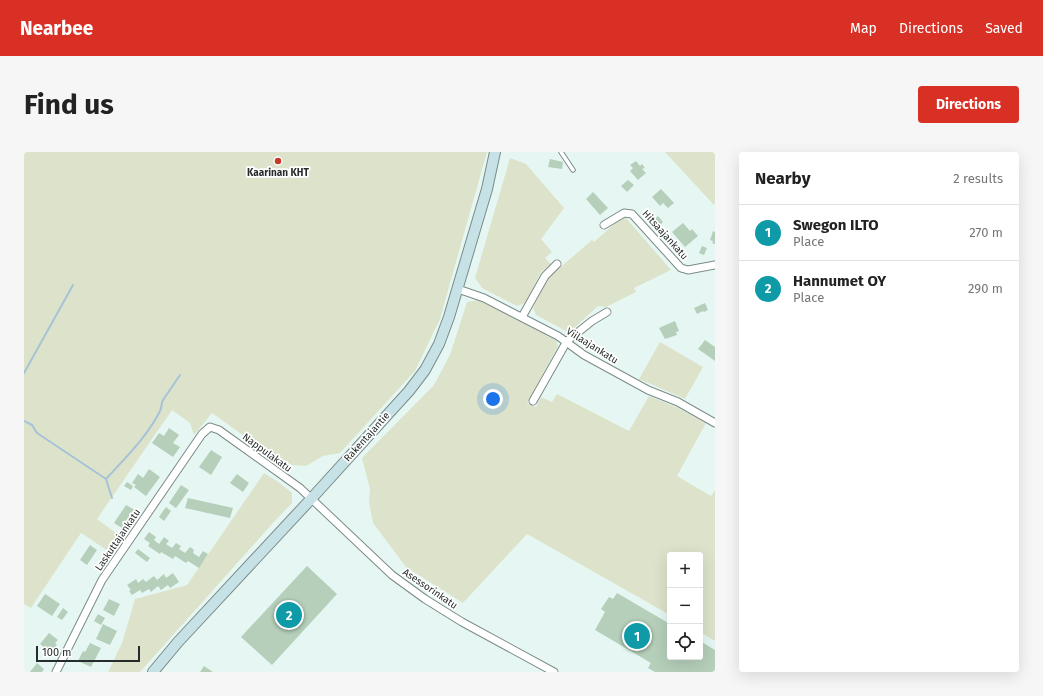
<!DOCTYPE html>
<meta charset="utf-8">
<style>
body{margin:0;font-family:"Fira Sans",sans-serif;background:#f6f6f6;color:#222}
.controls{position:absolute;right:12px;bottom:12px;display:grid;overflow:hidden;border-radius:4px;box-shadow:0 4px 16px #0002}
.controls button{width:36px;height:36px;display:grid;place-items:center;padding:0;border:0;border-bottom:1px solid #e0e0e0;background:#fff;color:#222;font:20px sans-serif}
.scale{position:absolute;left:12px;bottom:10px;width:104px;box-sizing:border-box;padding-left:4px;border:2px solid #262c2b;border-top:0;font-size:11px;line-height:14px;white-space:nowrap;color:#262c2b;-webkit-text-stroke:3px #fff;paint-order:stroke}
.you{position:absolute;left:469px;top:247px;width:14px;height:14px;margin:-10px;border:3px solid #fff;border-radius:50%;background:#1a73e8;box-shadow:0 0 0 6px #1a73e833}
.badge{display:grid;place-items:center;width:26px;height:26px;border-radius:50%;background:#d93025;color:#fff;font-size:13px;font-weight:700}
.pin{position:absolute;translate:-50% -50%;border:2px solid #fff;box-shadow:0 1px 4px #0006}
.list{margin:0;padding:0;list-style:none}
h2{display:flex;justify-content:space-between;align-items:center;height:52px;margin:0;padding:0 16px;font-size:17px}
h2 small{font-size:13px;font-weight:400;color:#767676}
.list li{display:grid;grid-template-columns:26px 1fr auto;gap:12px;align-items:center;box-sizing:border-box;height:56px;padding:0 16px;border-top:1px solid #e0e0e0}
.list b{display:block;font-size:15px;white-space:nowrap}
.list p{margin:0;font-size:13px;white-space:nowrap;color:#767676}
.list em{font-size:13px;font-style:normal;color:#767676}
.icon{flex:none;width:22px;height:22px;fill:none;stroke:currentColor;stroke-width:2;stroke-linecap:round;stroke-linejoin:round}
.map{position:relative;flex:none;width:691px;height:520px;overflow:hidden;border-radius:4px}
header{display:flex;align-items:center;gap:24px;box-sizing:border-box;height:56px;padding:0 20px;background:#d93025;color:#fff}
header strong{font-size:19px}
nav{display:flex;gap:22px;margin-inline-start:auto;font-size:14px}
.intro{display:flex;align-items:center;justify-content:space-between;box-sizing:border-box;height:96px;padding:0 24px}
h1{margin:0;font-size:28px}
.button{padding:10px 18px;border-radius:4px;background:#d93025;color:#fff;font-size:14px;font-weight:700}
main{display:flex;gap:24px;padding:0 24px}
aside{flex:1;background:#fff;border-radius:4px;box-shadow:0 4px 16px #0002}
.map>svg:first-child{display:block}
.green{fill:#dce3ca}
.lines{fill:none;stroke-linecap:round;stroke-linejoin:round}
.stream{stroke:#a7c2d7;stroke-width:2}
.building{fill:#b5cfba}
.lane-casing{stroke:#7b8b87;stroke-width:5.5}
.street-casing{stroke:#7b8b87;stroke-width:9}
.secondary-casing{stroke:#7b8b87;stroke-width:12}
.lane{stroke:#fff;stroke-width:3.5}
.street{stroke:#fff;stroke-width:7}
.secondary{stroke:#c6e2e7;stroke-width:10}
.poi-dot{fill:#c73a2a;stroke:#fff;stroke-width:1.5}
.labels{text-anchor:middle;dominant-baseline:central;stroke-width:3.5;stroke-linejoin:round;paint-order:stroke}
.poi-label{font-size:10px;font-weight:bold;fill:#262c2b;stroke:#fff}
.street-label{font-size:10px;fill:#262c2b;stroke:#fff}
</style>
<header>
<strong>Nearbee</strong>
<nav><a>Map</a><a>Directions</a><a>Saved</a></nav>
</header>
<div class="intro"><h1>Find us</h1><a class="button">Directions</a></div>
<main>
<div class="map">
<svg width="691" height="520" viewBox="0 0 691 520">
<rect width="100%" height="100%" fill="#e6f7f3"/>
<g class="green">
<path d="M0,0H463L416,167L391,219L316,301L299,304L282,314L268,313L227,289L188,261L170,283L166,271L148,258L73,367L100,387L90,403L57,381L7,456L0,452Z"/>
<path d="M641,0H691V50L690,53Z"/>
<path d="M486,6L502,12L540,56L517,87L528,100L521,106L527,112L517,120L501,151L493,154L458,136L451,126Z"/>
<path d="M597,66H602L647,118L610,136L612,140L582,155L574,154L548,178L542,179L512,163L509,156L524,126L568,88L570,90Z"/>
<path d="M454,148L532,188L534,194L503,251L512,255L517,245L528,250L533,242L605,279L625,244L652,255L682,271L653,324L687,344L691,338V489L676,480V403H646V463L503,382L439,451L382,415L349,371L345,350L346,337L338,306L410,233L426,203L443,150Z"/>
<path d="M636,190L679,215L661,247L615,227Z"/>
<path d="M240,321L253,329L268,341V351L248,372L116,520H84L98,491L111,447L163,433Z"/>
</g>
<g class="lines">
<g class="stream">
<path d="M0,221L49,133"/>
<path d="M0,269L8,273L13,281L82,327L88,346"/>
<path d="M82,327C101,306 123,285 136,259C138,255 137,252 139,248L156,223"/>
</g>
</g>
<g class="building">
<path d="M526,7L539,10L538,17L524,15Z"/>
<path d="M612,9L616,14L618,12L621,16L618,17L622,21L614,28L606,19L609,16L606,13Z"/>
<path d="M604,28L610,33L603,40L597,34Z"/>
<path d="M637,37L650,51L644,56L639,51L636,54L628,45Z"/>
<path d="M569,40L584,56L576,63L562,47Z"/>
<path d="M634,64L639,70L633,76L627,70Z"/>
<path d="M659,71L666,79L668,77L674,84L661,95L648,80Z"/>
<path d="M689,79L691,80V92L688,91L689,89L686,88Z"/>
<path d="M678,94L683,96L680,103L675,101Z"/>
<path d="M681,151L684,158L680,160L679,159L673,162L670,156Z"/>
<path d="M651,169L655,179L652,180L653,183L641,187L635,176Z"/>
<path d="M681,188L691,195V209L674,197Z"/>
<path d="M145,276L155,283L149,291L156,295L149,305L128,291L135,281L140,284Z"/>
<path d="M187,298L198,305L187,323L175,315Z"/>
<path d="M125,317L136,325L122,344L110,335L112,333L108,331L114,322L119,326Z"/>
<path d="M213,322L225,331L219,340L206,331Z"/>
<path d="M103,330L109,334L107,338L100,334Z"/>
<path d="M157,333L165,338L152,356L145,351Z"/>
<path d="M164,346L209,356L206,366L161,356Z"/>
<path d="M102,353L111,358L98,376L90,371Z"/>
<path d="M142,355L147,359L140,369L135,365Z"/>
<path d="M125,380L132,385L130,388L135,392L140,385L145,389L142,392L148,396L152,391L157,394L155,397L161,401L166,395L170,398L169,401L175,405L179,399L184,402L175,416L164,409L162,411L151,404L149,407L137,400L136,402L124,394L126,391L120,387Z"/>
<path d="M66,393L73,398L63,413L56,408Z"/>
<path d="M114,397L126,406L123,410L111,401Z"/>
<path d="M283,414L313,442L248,513L217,485Z"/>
<path d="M149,421L155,430L146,436L144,433L137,438L134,434L127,440L125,437L118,441L116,438L108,443L105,439L107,438L103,433L112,427L114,431L119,427L122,430L130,424L133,428L140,422L142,426Z"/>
<path d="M593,441L646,472V505H676V489L691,498V520H631L624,516L627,511L571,478L581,460L577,457L585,445L589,447Z"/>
<path d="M21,442L36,452L28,464L13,454Z"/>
<path d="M85,447L96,452L90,464L79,458Z"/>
<path d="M39,456L44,460L38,468L33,465Z"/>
<path d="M74,462L81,466L77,473L70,469Z"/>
<path d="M79,472L93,479L86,493L72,487Z"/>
<path d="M25,481L34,488L31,491L33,493L30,496L28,495L25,499L16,492Z"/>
<path d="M66,491L77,496L67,515L54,509L59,499L61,500Z"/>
<path d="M13,511L20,517L18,520H6Z"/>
<path d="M180,514L189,520H176Z"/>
</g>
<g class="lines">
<defs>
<path id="lane" d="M537,0L549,18"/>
<g id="street">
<path d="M580,73L600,61L608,62L657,116L664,118L691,113"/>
<path d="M434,137L460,146L534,184L560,203L624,238L654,250L691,271"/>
<path d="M498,165L521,124L533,112"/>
<path d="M509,249L543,189L568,169L583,160"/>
<path d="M32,520L78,428L178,282L186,275L195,278L276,336L368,423L401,447L438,470L530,520"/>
</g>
<path id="secondary" d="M129,520L154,490L287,347L385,239L401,218L415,192L425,165L463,37L471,0"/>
</defs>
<use href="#lane" class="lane-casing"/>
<use href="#street" class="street-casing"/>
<use href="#secondary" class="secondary-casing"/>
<use href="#lane" class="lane"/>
<use href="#street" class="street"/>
<use href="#secondary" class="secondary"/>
</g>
<circle class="poi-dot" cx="254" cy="9" r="4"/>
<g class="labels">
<g class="poi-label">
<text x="254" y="21">Kaarinan KHT</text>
</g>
<g class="street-label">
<text transform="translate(641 83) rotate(48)">Hitsaajankatu</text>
<text transform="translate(568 194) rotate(32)">Viilaajankatu</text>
<text transform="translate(343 285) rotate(-48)">Rakentajantie</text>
<text transform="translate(243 301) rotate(36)">Nappulakatu</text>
<text transform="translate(94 388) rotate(-56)">Laskuttajankatu</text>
<text transform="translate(406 437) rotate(34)">Asessorinkatu</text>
</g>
</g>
</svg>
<div class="controls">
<button>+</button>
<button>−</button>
<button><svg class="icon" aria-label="locate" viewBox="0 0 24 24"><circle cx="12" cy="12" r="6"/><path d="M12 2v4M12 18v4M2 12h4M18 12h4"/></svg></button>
</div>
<div class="scale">100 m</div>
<div class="you"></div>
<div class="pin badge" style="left:613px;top:484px;background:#0f9aa8">1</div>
<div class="pin badge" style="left:265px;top:463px;background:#0f9aa8">2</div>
</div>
<aside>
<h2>Nearby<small>2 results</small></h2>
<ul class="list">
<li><span class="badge" style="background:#0f9aa8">1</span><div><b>Swegon ILTO</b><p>Place</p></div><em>270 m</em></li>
<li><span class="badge" style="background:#0f9aa8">2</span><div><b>Hannumet OY</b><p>Place</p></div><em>290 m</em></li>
</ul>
</aside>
</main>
